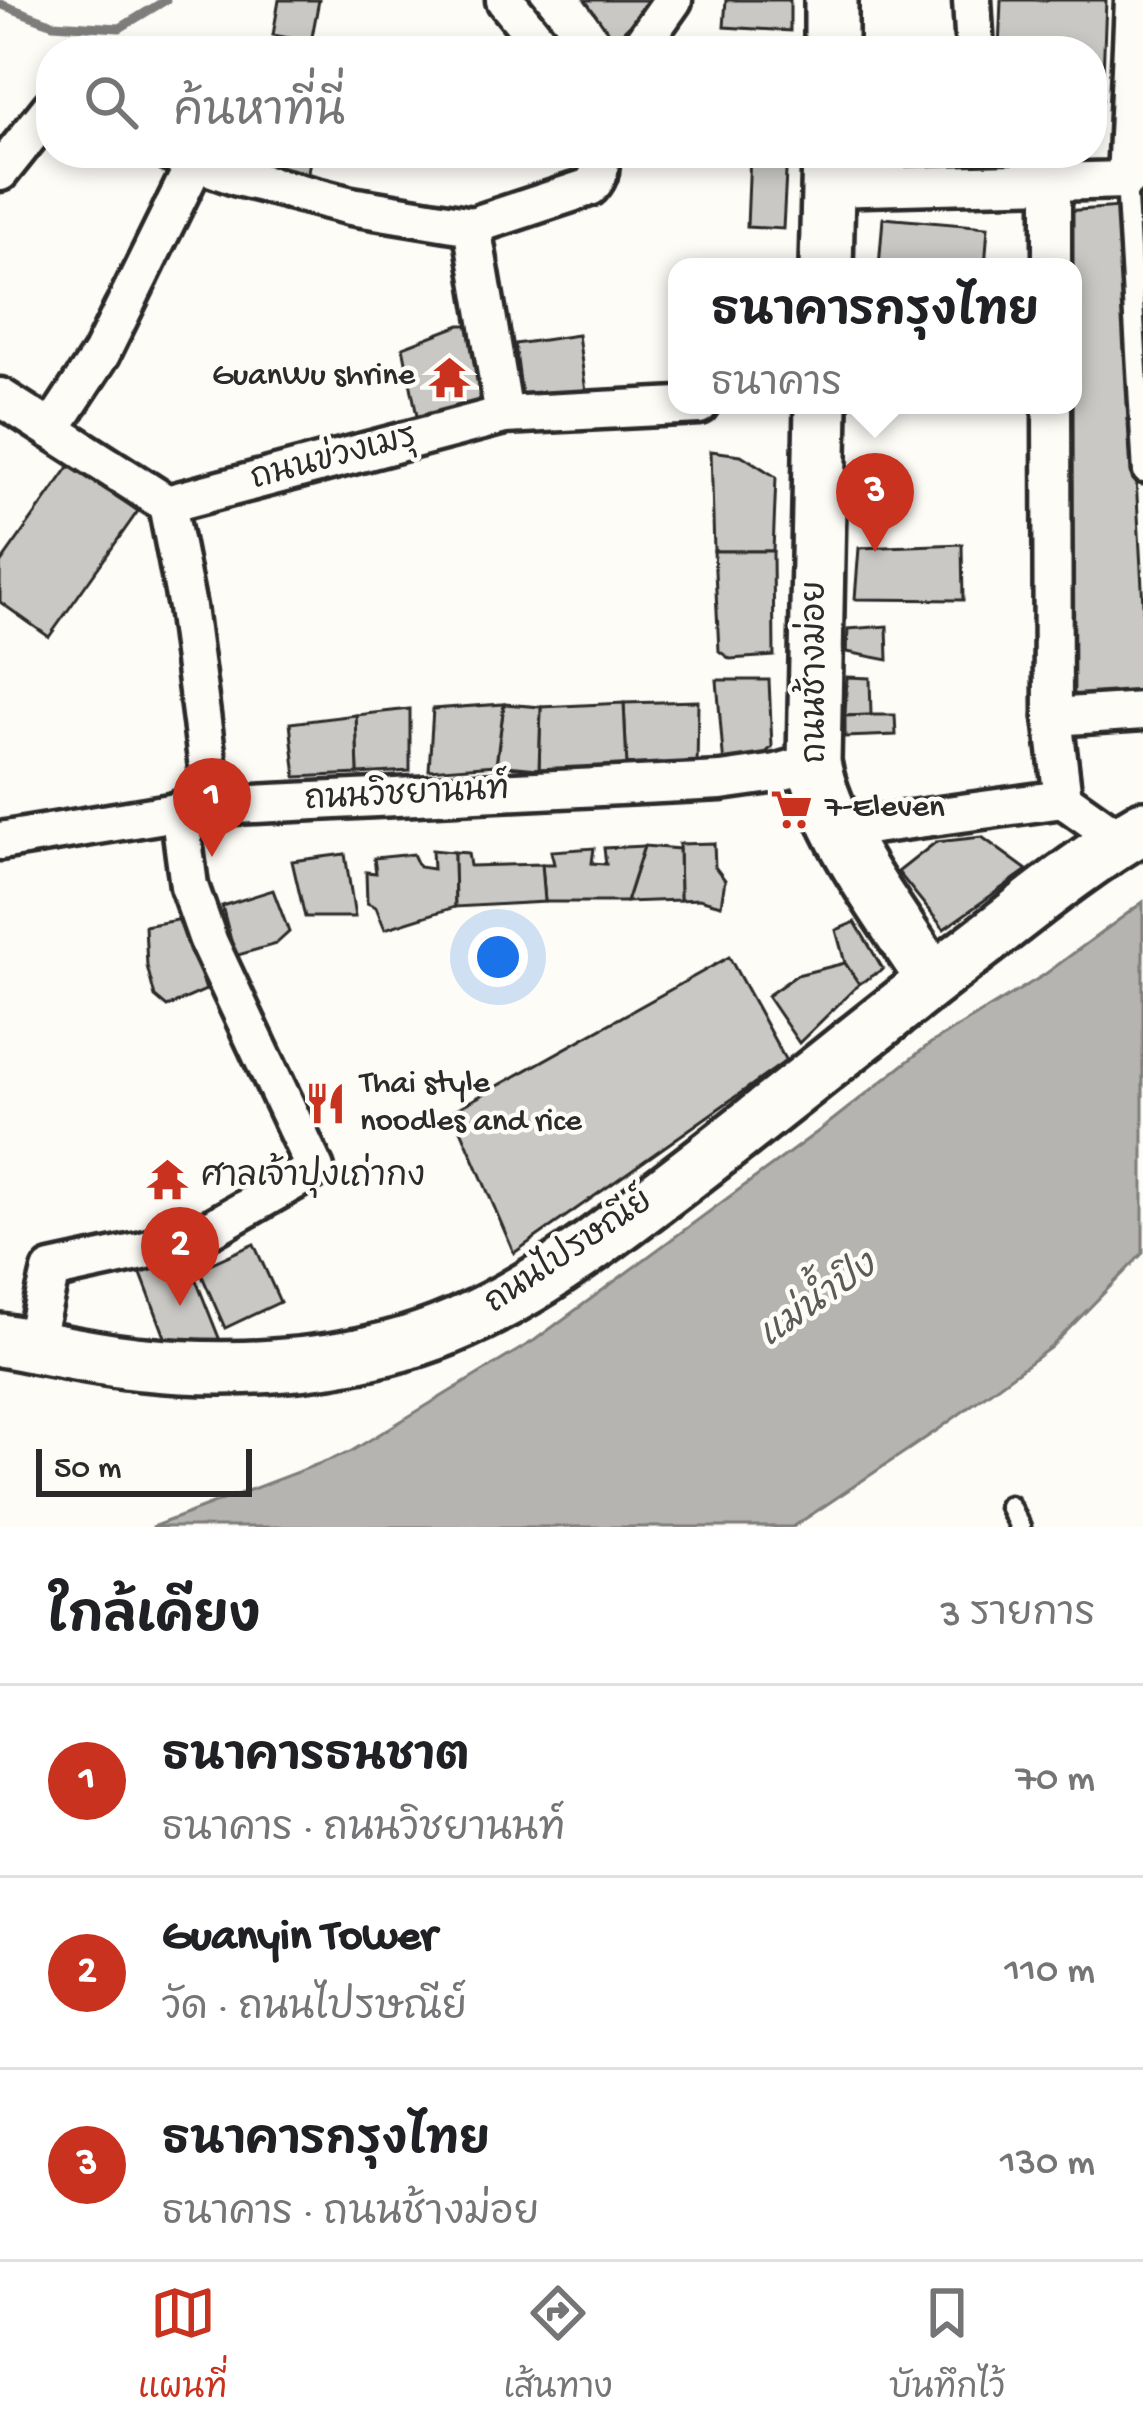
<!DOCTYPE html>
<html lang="th">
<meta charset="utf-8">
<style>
body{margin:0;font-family:"Gochi Hand","Playpen Sans Thai",sans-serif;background:#f6f6f6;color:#202124}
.scale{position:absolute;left:36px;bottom:30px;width:216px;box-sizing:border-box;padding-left:12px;border:6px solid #2b2b2b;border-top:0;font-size:33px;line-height:42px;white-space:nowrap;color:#2b2b2b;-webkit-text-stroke:9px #fdfcf7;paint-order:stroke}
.you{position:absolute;left:498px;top:957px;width:42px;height:42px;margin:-30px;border:9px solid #fff;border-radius:50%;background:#1a73e8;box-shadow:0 0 0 18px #1a73e833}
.badge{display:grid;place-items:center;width:78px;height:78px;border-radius:50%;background:#c8321e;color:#fff;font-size:39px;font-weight:700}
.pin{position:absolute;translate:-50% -99px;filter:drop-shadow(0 3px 6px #0008)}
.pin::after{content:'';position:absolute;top:63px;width:42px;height:36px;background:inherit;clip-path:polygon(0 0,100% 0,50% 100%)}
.popup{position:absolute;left:668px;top:258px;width:414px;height:156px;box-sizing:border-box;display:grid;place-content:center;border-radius:24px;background:#fff;filter:drop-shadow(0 3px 9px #0005);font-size:39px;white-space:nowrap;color:#757577}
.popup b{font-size:45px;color:#202124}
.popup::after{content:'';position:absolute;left:50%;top:100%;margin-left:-24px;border:24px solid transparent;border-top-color:#fff}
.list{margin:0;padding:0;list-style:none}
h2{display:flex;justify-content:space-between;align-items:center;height:156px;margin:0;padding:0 48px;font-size:51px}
h2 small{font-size:39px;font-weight:400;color:#757577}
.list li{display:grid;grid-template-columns:78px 1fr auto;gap:36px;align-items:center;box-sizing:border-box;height:192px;padding:0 48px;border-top:3px solid #e0e0e0}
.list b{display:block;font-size:45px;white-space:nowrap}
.list p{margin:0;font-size:39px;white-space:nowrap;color:#757577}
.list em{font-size:39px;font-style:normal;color:#757577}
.icon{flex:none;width:66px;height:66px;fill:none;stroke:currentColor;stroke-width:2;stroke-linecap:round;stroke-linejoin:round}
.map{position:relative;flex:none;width:1143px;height:1527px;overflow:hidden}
.search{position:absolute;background:#fff;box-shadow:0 6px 18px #0003;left:36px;right:36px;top:36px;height:132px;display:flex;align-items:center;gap:30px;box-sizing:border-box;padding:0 42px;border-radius:48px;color:#757577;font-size:45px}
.sheet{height:732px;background:#fff}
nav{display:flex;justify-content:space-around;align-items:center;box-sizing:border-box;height:168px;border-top:3px solid #e0e0e0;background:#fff;font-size:33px;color:#757577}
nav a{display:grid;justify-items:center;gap:6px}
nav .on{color:#c8321e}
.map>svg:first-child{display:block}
.water{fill:#b5b4b1;stroke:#7e7d7b;stroke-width:3}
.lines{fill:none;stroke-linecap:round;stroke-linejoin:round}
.stream{stroke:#7e7d7b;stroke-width:9}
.building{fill:#c9c8c4;stroke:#2b2b2b;stroke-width:3}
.lane-casing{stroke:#2b2b2b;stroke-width:27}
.street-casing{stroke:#2b2b2b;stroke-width:45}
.secondary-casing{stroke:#2b2b2b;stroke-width:60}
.lane{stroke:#fdfcf7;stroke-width:18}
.street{stroke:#fdfcf7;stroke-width:36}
.secondary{stroke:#fdfcf7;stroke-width:51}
.labels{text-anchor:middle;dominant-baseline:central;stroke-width:9;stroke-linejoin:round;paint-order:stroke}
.poi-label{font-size:33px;fill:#2b2b2b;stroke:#fdfcf7;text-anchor:start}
.street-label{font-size:33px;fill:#2b2b2b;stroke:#fdfcf7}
.water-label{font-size:36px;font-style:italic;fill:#5b5b5a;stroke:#fdfcf7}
</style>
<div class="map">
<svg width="1143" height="1527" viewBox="0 0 1143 1527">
<rect width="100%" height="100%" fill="#fdfcf7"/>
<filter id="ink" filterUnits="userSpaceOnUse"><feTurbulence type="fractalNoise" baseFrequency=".00833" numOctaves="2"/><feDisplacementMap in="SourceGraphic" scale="24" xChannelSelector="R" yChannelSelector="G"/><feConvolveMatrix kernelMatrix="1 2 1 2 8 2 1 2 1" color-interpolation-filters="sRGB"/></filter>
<g filter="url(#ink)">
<path class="water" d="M1143,902V1253L1051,1347L939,1429L793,1527H152L350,1452L535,1340L820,1130L931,1043L1044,975Z"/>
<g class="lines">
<path class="stream" d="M0,4L53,24L120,28L166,0"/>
</g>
<g class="building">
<path d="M279,0H319L311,42L273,35Z"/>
<path d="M585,0H656L614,40Z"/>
<path d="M726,0H790V31L724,27Z"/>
<path d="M1001,0H1106L1102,101H1092V51H999Z"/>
<path d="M756,41L792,43V51H755Z"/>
<path d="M248,153H312L306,180L245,168Z"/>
<path d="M750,153H787L783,229L747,227Z"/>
<path d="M852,153H882V181H851Z"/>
<path d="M1121,207L1143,605V697L1071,701L1066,405H1073V267H1064V211Z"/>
<path d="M883,218L988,227L985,267H879Z"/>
<path d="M460,325H479L495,408L419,426L403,347Z"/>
<path d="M578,335L588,406L523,405L515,344Z"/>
<path d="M711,451L741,455L776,477L773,551H714Z"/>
<path d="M71,464L138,511L49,637L0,602V564Z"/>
<path d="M962,544L963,600L855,599L859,548Z"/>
<path d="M714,551H773L774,656L730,659L719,651Z"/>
<path d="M887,626L888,660L847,652L848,629Z"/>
<path d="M847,677L870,678L871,715L845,716Z"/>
<path d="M717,680H769L772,747L748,769L724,767Z"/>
<path d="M698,701L697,772L627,768L624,703Z"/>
<path d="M624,703L627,768L539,769L541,707Z"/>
<path d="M504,704L541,707L539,769L496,765Z"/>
<path d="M504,704L496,765L429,770L433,709Z"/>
<path d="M410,709V771L358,774L356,715Z"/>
<path d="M356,715L358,774L296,777L290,723Z"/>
<path d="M871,715H895L896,735L845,737V716Z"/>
<path d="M982,837L1027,870L944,929L898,872L936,842Z"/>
<path d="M714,843L715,867L725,880L721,905L699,899L680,900L679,844Z"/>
<path d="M644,846L679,849L680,900L626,902Z"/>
<path d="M644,846L626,902H545L542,864H554L551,851L594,848L592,863L606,864L604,848Z"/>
<path d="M432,850L454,852L455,907L385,929L376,907L367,903L366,872L376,873L374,858L413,854L419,867L433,869Z"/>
<path d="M454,852L468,853L470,866L542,864L545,902L455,907Z"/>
<path d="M345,854L355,917H305L292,861Z"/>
<path d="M273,890L289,932L276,944L235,956L222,906Z"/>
<path d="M182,919L206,990L167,1007L155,997L147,966L145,926Z"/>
<path d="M855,922L883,969L859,984L845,963L836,930Z"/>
<path d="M729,957L786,1061L514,1253L453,1111Z"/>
<path d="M845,963L859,984L799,1043L767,996L797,975Z"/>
<path d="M254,1244L280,1302L225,1328L199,1269Z"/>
<path d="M188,1260L221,1343L167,1342L140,1271Z"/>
</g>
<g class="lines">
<defs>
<g id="lane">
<path d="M1126,180L1143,473"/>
<path d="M1009,1506L1020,1527"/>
</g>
<g id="street">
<path d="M505,0L546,51"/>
<path d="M972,0L975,51"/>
<path d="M637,51L673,0"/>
<path d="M171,153L238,177L351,206L472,226L590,187C600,176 601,168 599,153"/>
<path d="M0,172L51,108"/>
<path d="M828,188L1126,180L1134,0"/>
<path d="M472,226L504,415"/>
<path d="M1052,267V183"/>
<path d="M0,397L167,504L504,415L699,405"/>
<path d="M1052,405L1053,717L1063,799"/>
<path d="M51,430L101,354L195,163"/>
<path d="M167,504L187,607L213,806"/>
<path d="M1053,717L1143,711"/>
<path d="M838,830L1063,799L1121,840"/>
<path d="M0,841L213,806L721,781L777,773L814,762"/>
<path d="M33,1346L51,1271L143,1251L214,1227L315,1169L209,943L189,886L179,810"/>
</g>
<g id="secondary">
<path d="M831,51V0"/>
<path d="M826,267L829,153"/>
<path d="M821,405L814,762C826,832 894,919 933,980"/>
<path d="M0,1340C48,1348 96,1360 144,1364C224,1372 311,1368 389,1348C494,1322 579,1256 664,1192C771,1111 874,1025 980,944C1032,904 1085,860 1143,827"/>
</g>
</defs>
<use href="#lane" class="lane-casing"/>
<use href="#street" class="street-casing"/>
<use href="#secondary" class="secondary-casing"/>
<use href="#lane" class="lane"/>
<use href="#street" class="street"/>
<use href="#secondary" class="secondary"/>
</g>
</g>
<defs>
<symbol id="temple-bare" viewBox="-9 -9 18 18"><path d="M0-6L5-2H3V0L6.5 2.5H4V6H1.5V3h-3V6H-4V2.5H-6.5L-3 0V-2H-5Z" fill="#c8321e" stroke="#fdfcf7" stroke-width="2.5" paint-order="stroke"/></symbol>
<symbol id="supermarket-bare" viewBox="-9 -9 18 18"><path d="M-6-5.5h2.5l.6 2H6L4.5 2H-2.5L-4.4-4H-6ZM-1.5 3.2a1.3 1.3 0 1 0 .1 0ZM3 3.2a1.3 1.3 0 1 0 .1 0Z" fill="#c8321e" stroke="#fdfcf7" stroke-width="2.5" paint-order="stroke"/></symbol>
<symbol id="restaurant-bare" viewBox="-9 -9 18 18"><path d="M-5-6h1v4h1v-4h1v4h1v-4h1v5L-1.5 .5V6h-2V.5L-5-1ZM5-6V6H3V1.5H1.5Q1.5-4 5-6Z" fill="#c8321e" stroke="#fdfcf7" stroke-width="2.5" paint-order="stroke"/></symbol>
</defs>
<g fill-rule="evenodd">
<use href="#temple-bare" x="420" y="348" width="59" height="59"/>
<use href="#supermarket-bare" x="762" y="780" width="59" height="59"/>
<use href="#restaurant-bare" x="296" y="1074" width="59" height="59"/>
<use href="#temple-bare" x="138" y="1150" width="59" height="59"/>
</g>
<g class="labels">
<g class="poi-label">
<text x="415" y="377" text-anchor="end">GuanWu shrine</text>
<text x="825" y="809">7-Eleven</text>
<text x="360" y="1085">Thai style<tspan x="360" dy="38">noodles and rice</tspan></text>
<text x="201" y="1179">ศาลเจ้าปุงเถ่ากง</text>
</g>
<g class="street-label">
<text transform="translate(334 460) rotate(-15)">ถนนข่วงเมรุ</text>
<text transform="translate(818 672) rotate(-90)">ถนนช้างม่อย</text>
<text transform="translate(407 797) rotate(-3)">ถนนวิชยานนท์</text>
<text transform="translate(570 1254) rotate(-34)">ถนนไปรษณีย์</text>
</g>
<g class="water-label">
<text transform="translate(819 1303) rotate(-35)">แม่น้ำปิง</text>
</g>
</g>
</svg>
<div class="scale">50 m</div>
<div class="you"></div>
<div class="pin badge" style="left:212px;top:857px">1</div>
<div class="pin badge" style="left:180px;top:1306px">2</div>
<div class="pin badge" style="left:875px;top:552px">3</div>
<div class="popup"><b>ธนาคารกรุงไทย</b>ธนาคาร</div>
<div class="search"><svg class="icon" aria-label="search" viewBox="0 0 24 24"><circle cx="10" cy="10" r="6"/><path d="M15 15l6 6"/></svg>ค้นหาที่นี่</div>
</div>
<section class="sheet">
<h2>ใกล้เคียง<small>3 รายการ</small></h2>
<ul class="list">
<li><span class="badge">1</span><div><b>ธนาคารธนชาต</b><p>ธนาคาร · ถนนวิชยานนท์</p></div><em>70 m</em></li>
<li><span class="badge">2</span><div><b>Guanyin Tower</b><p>วัด · ถนนไปรษณีย์</p></div><em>110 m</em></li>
<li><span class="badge">3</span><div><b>ธนาคารกรุงไทย</b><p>ธนาคาร · ถนนช้างม่อย</p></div><em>130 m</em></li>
</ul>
</section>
<nav>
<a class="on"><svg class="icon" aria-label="map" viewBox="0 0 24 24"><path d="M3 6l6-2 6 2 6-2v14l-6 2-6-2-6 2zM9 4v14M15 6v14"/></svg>แผนที่</a>
<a><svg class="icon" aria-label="directions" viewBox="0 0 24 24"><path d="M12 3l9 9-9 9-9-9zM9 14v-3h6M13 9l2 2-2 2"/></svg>เส้นทาง</a>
<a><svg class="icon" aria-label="saved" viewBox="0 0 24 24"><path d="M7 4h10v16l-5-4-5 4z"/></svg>บันทึกไว้</a>
</nav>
